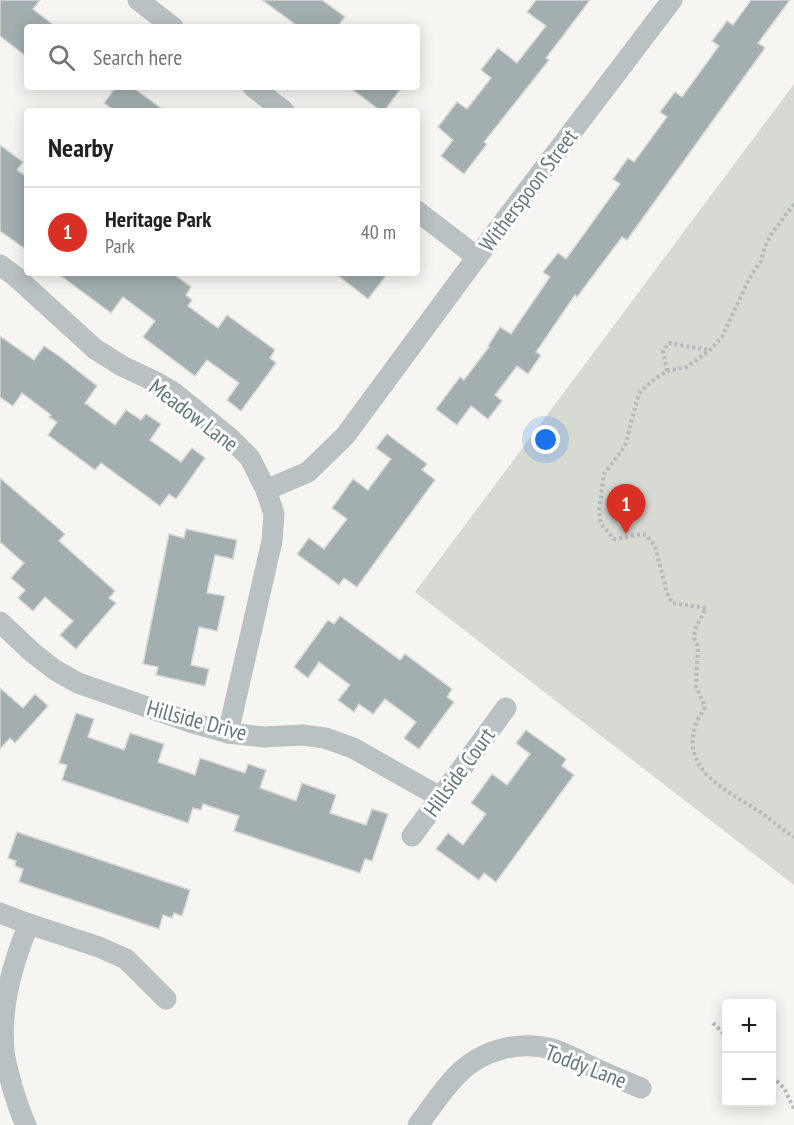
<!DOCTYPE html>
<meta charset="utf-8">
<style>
body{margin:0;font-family:"PT Sans Narrow",sans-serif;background:#f6f6f6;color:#202124}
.controls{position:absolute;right:18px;bottom:18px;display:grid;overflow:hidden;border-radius:6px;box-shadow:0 3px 15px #0003}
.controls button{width:54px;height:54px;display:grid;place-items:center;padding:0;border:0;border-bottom:2px solid #e0e0e0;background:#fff;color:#202124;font:30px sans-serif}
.you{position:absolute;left:546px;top:440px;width:21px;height:21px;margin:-15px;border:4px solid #fff;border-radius:50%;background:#1a73e8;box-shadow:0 0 0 9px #1a73e833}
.badge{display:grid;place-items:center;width:39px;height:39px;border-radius:50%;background:#d93025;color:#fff;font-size:20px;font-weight:700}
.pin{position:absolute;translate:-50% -50px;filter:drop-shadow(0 2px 3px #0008)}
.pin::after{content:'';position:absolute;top:32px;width:21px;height:18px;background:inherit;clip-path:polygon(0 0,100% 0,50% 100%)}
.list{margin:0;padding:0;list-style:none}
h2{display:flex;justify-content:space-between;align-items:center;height:78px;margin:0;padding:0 24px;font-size:26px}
h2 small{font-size:20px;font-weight:400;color:#757577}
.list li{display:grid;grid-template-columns:39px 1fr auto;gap:18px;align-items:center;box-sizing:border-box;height:90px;padding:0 24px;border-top:2px solid #e0e0e0}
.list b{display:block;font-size:22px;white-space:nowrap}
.list p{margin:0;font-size:20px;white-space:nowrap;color:#757577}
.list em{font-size:20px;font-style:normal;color:#757577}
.icon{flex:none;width:33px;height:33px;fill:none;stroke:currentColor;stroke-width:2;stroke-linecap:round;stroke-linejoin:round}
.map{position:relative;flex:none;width:794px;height:1125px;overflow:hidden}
.search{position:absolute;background:#fff;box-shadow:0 3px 15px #0003;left:24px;top:24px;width:396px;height:66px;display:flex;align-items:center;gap:15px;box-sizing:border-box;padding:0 21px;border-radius:6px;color:#757577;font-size:22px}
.panel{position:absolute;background:#fff;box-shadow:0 3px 15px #0003;left:24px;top:108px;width:396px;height:168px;border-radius:6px}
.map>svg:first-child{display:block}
.green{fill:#d7dad2}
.building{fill:#a2aeaf;stroke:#d7d7d5;stroke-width:1.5}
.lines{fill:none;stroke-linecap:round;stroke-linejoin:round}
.path{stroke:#b5babb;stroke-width:4;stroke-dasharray:3 3;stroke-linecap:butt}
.street{stroke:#bac1c2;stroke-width:21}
.labels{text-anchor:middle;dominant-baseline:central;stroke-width:6;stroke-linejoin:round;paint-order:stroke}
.street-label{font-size:22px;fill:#63787b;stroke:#fff}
</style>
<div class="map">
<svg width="794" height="1125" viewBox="0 0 794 1125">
<rect width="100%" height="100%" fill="#f6f5f2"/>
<path class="green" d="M794,84V885L415,592Z"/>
<g class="building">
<path d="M0,0H40L33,9L56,27H27V57L0,36Z"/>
<path d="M262,0H322L345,17L337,27H299Z"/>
<path d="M536,0H590L546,58L549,60L484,142L487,144L464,174L441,156L453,140L438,127L457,102L467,109L491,78L481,70L498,48L517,63L546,26L527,12Z"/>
<path d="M751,0H790L758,43L765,48L627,240L622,237L577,297L575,295L536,352L541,355L528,374L517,366L495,395L502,401L488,419L471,406L457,425L436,409L460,377L464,380L489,347L488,346L500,327L511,334L550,277L543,272L558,253L566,259L620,184L613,179L628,158L634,162L667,117L660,112L675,92L682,97L719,46L712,41L727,21L733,25Z"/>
<path d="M116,87H132L165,111H115L104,103Z"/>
<path d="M349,87H402L384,111H381Z"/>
<path d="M0,145L23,162L17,170L27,177V250L0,231Z"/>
<path d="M57,273H172L191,287L186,295L192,300L188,306L218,328L227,315L275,350L270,358L276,363L241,411L227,400L239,383L207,360L195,376L143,337L155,321L123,297L111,313Z"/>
<path d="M335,273H388L368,299Z"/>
<path d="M0,336L34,360L44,346L59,356L97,386L85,403L115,425L126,410L141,420L146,414L161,424L150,440L181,462L192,448L205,458L176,499L169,494L160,506L101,463L95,470L48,435L57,422L49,417L51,415L22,393L13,406L0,397Z"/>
<path d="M387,434L427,464L422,470L435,480L357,587L344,578L339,585L297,554L309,538L324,549L347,519L332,508L353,479L368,490L391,459L376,448Z"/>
<path d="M0,478L65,534L59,541L115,591L109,598L116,603L76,649L60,635L73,621L45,597L33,611L18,598L25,590L11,578L24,563L0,542Z"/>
<path d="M186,529L237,540L233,559L215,555L207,593L225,596L217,631L199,627L191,665L209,669L205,686L156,675L158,667L143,664L169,534L184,538Z"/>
<path d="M340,616L400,660L405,654L452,689L447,697L454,702L419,749L404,738L416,722L385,699L373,714L359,704L354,712L338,700L350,685L319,662L308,678L294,667L328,620L334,624Z"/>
<path d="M0,688L23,708L35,694L48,706L15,743L10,738L0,749Z"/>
<path d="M76,713L94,719L88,737L124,750L130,733L164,744L158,762L195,775L200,758L245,773L248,764L266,770L260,788L296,801L302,783L336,795L330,813L366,825L372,809L388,814L372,861L365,859L360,873L234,831L239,816L203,804L201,810L193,808L188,823L62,780L67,765L59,763Z"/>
<path d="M526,730L566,759L562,766L574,775L496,882L484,873L479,880L436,849L448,833L463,845L486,814L471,803L492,774L507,785L530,754L516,743Z"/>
<path d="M17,832L190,890L182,916L174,913L172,918L163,915L159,929L19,882L23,869L15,866L16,861L8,858Z"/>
</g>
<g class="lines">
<g class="path">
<path d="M794,204L772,233L765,246L761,261L749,279L722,337L709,351L687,367L667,371L652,381L640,392L637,400L625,446L604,474L599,511L601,524L614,539C625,538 636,533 646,535L655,546L667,593L672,603L706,608L695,629L694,638L698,646L696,686L705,707C702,713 698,718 696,724C679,771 729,791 760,812C772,820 782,830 794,837"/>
<path d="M667,371L663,351L669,343L708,350"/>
<path d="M713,1023L726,1036"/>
<path d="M772,1077L784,1088L794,1109"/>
</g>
<g class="street">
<path d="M138,0L173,27"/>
<path d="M253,87L284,111"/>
<path d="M417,211L477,257"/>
<path d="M0,265L16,277L95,349L122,366L156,382L173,392L230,438L250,458L266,490L274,514L272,541L228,733"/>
<path d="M266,490L308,472L345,436L477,257L672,0"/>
<path d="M0,622L33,653L55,670L78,683L196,724L228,733L264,737L302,735L325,738L353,748L440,797"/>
<path d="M412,836L506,708"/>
<path d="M0,913L29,924L99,947L126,959L166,999"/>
<path d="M26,1125C20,1113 16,1099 12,1086C9,1074 5,1062 4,1050C0,1006 12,964 29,924"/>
<path d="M418,1125C431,1108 443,1089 458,1074C482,1050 519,1040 552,1049C566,1053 578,1060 590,1066C607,1074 624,1081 641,1088"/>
</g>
</g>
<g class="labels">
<g class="street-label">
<text transform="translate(528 190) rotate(-53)">Witherspoon Street</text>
<text transform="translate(194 415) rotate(37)">Meadow Lane</text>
<text transform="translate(197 720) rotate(15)">Hillside Drive</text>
<text transform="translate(459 772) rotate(-54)">Hillside Court</text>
<text transform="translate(586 1066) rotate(21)">Toddy Lane</text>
</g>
</g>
</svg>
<div class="controls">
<button>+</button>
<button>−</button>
</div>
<div class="you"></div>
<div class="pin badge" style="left:626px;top:534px">1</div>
<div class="search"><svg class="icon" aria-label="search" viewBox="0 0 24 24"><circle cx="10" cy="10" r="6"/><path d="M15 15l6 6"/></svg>Search here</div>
<section class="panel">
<h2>Nearby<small></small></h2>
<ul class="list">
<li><span class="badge">1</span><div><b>Heritage Park</b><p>Park</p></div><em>40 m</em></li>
</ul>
</section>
</div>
